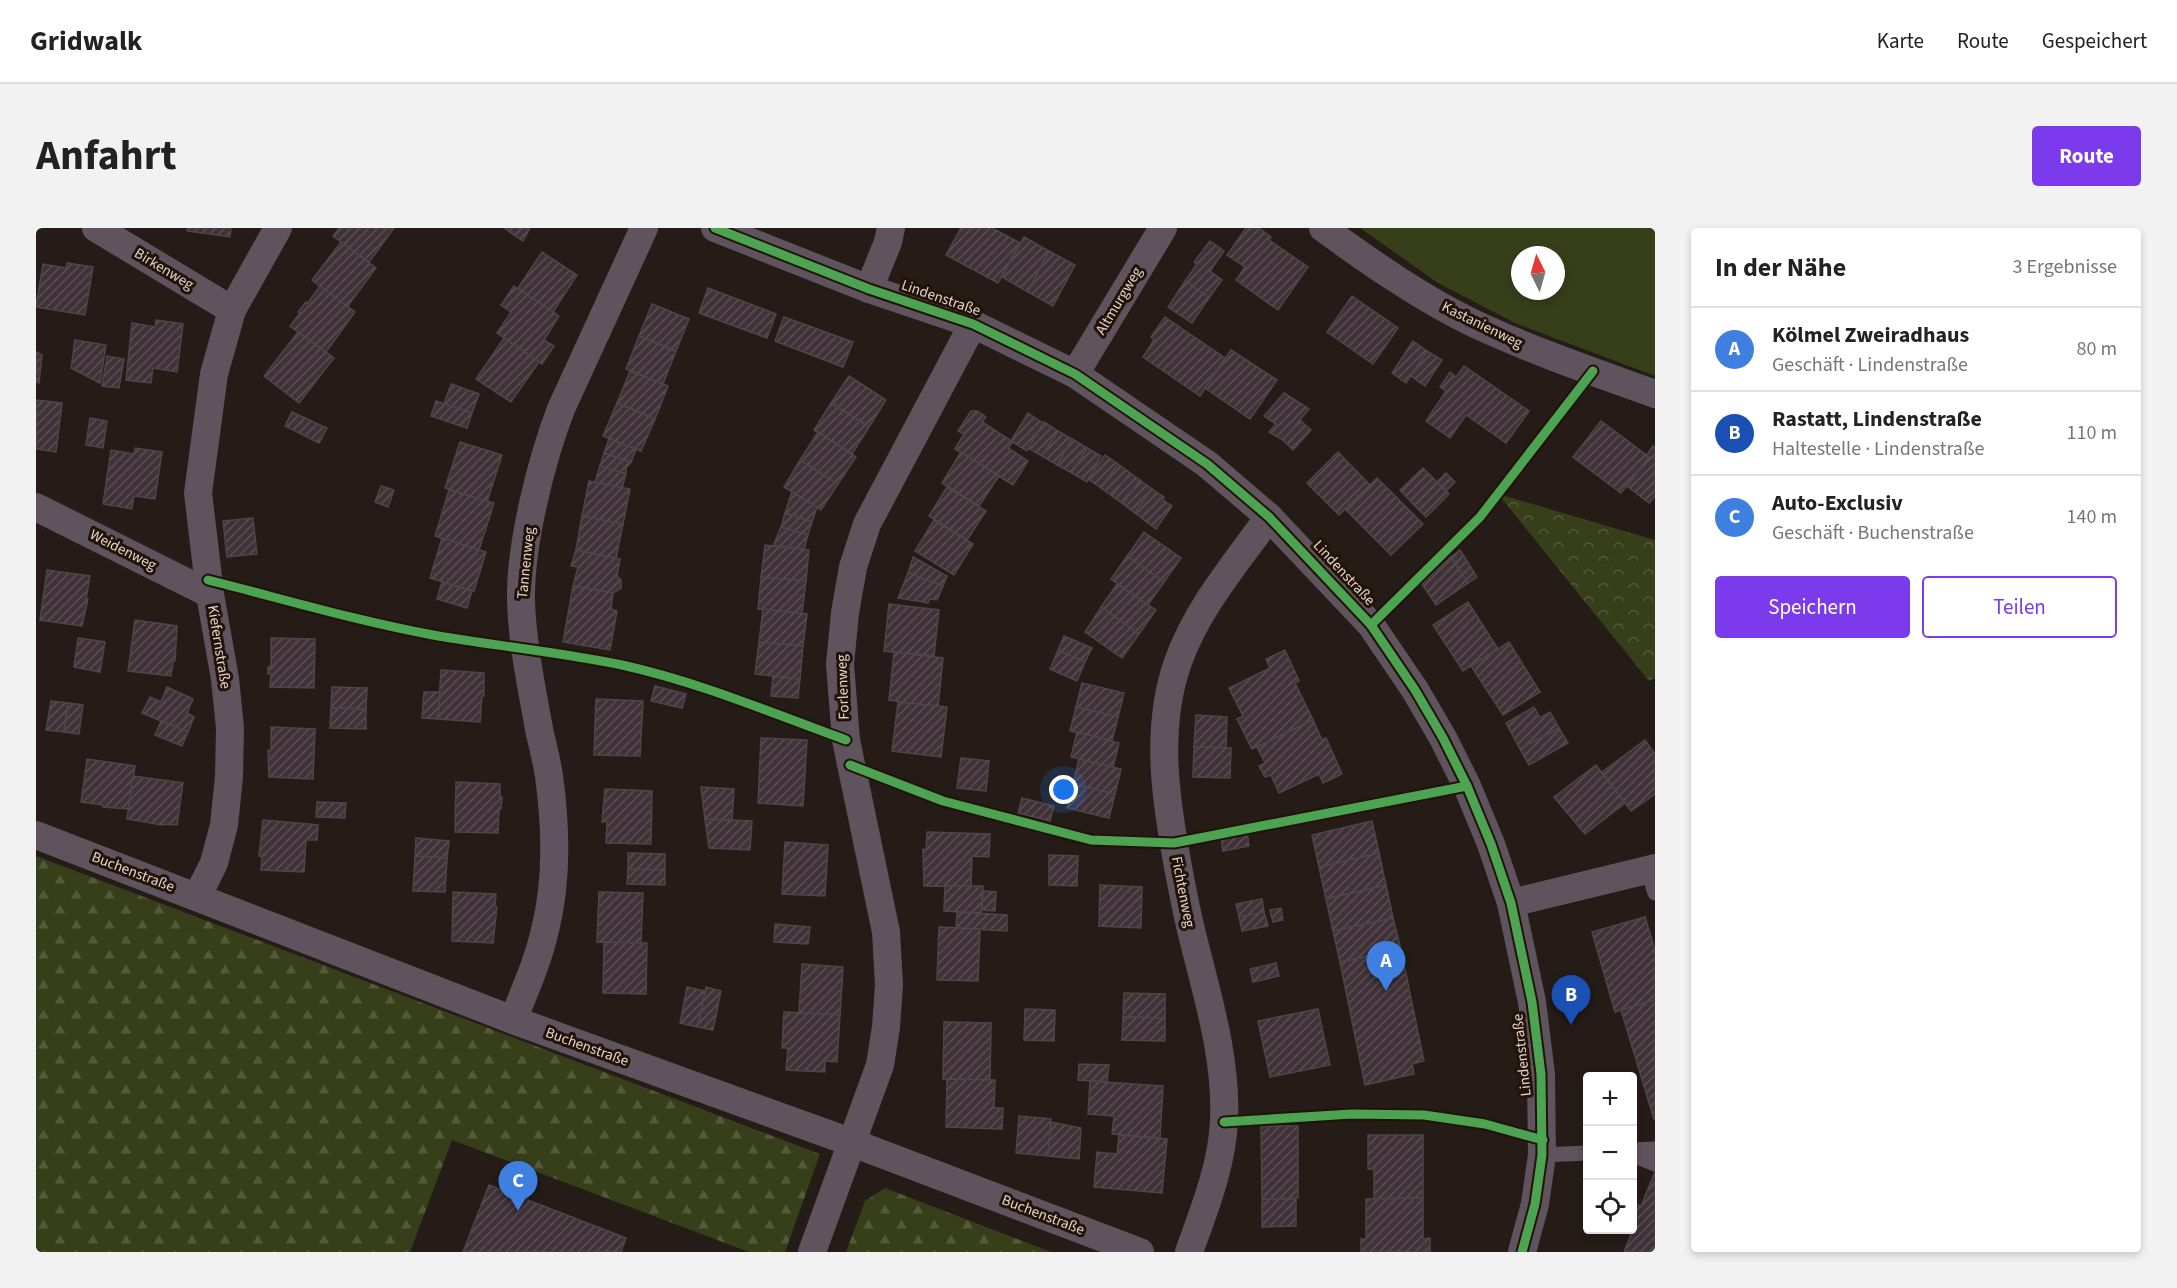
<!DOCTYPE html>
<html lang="de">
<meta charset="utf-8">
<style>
body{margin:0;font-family:"Source Sans 3",sans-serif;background:#f2f2f2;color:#222}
.controls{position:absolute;right:18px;bottom:18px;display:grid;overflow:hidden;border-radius:6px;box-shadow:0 3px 9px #0003}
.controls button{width:54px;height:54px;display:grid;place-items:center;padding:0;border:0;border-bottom:2px solid #e0e0e0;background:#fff;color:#222;font:30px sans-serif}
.compass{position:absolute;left:1475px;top:18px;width:54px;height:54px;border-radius:50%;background:#fff;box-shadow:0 3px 9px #0003;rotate:355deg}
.you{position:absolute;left:1028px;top:562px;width:21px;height:21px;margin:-15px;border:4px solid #fff;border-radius:50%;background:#1a73e8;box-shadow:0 0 0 9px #1a73e833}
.badge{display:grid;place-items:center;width:39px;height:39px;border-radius:50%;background:#7c3aed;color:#fff;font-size:20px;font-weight:700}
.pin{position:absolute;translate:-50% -50px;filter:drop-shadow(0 2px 3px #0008)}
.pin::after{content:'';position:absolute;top:32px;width:21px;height:18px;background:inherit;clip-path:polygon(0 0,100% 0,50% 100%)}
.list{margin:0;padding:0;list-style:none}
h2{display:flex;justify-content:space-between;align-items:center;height:78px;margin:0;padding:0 24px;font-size:26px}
h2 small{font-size:20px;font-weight:400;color:#767676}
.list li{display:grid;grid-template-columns:39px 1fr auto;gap:18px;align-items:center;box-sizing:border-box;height:84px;padding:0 24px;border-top:2px solid #e0e0e0}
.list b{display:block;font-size:22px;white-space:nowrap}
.list p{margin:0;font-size:20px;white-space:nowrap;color:#767676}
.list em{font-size:20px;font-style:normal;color:#767676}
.actions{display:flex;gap:12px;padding:18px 24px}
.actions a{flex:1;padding:14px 0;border:2px solid #7c3aed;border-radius:6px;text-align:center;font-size:21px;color:#7c3aed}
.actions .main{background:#7c3aed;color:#fff}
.icon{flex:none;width:33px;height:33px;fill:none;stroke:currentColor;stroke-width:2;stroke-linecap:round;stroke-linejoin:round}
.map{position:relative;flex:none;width:1619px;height:1024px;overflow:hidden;border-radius:6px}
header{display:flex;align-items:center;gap:36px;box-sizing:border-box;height:84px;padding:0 30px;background:#fff;border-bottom:2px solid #e0e0e0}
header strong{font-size:28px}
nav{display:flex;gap:33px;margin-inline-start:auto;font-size:21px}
.intro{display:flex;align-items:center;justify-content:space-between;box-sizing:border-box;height:144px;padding:0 36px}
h1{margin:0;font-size:42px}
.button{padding:15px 27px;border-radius:6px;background:#7c3aed;color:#fff;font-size:21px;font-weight:700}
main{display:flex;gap:36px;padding:0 36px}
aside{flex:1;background:#fff;border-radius:6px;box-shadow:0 3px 9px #0003}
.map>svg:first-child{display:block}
.forest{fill:url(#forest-firs)}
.park{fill:url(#park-crowns)}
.pitch{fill:#363f1a;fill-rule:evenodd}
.building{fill:url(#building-hatch);stroke:#4e4646;stroke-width:1.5}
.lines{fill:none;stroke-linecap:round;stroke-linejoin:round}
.service{stroke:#5f545d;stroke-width:15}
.minor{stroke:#5f545d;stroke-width:28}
.cycleway-casing{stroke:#221208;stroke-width:13}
.cycleway{stroke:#4ca352;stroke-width:9}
.labels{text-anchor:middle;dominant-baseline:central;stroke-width:6;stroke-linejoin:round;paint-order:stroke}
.street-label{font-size:15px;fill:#e0d4cd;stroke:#221208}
</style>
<header>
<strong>Gridwalk</strong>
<nav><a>Karte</a><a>Route</a><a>Gespeichert</a></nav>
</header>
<div class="intro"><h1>Anfahrt</h1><a class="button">Route</a></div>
<main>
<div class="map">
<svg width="1619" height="1024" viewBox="0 0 1619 1024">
<defs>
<pattern id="forest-firs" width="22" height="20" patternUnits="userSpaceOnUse" patternTransform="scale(1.5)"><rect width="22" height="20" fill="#363f1a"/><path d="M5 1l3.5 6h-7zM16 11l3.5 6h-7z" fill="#535a3a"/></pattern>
<pattern id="park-crowns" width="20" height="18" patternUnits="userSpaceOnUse" patternTransform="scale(1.5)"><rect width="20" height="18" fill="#363f1a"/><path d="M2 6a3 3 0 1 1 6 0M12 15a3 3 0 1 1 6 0" fill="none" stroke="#535a3a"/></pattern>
<pattern id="building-hatch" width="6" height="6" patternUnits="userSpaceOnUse" patternTransform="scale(1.5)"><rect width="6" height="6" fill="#403238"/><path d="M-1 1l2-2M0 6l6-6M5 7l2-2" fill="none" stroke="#5b4f54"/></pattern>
</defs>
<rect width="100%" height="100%" fill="#261c17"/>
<g class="forest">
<path d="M0,628L784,926L749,1024H713L416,912L374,1024H0Z"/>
<path d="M849,960L1015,1024H810L829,973Z"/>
</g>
<path class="park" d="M1462,266L1619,312V450L1613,453Z"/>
<path class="pitch" d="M1324,0H1619V148L1479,95L1402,55ZM1484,27H1520V63H1484Z"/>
<g class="building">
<path d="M152,0H195L194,9L151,3Z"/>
<path d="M303,0H358L333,34L297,8Z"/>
<path d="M468,0H494L487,13Z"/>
<path d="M925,0H956L984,15L962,55L910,27Z"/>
<path d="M1210,0H1223L1235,9L1233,12L1272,39L1242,82L1200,52L1209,39L1191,27Z"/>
<path d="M988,9L1013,23L992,64L966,49Z"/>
<path d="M1174,13L1188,23L1174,43L1186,52L1173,70L1149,53L1161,36L1158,34Z"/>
<path d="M305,14L340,40L311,79L276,52Z"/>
<path d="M1013,23L1039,37L1017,78L992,64Z"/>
<path d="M506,24L541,47L517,84L482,60Z"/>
<path d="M31,35L57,39L49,87L0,79L7,36L30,40Z"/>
<path d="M1149,53L1173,70L1156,95L1132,79Z"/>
<path d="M284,58L319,84L290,124L254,98L264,85L262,84L270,74L271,76Z"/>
<path d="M478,58L523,88L508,112L518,118L506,136L461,105L475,84L465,77Z"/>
<path d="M672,60L740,86L731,110L663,85Z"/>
<path d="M1316,68L1362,100L1337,136L1291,104Z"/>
<path d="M616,76L653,91L640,123L603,108Z"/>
<path d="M748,89L817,114L807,139L739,113Z"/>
<path d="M1129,89L1189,130L1164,168L1107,129L1118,112L1115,109Z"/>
<path d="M120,92L147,96L141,144L117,140L115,155L90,152L96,95L119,99Z"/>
<path d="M262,104L298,130L263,175L228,148Z"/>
<path d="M603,108L640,123L627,156L590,141Z"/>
<path d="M468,110L503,134L475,174L440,151Z"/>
<path d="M39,112L70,117L64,155L35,140Z"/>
<path d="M1377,113L1391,123L1370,155L1356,145Z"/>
<path d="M1195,122L1241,152L1214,191L1169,160Z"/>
<path d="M1391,123L1406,132L1389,158L1375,148Z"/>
<path d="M0,124L6,127L3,155L0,154Z"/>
<path d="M71,128L88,131L83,160L66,158Z"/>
<path d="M1428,138L1493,183L1470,215L1430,187L1414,210L1390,193L1410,163L1404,159L1414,144L1420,149Z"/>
<path d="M594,143L632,158L619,191L581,175Z"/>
<path d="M813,148L850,172L833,199L795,175Z"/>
<path d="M415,156L443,166L436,185L408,176Z"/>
<path d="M1248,165L1273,181L1247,212L1233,204L1240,196L1228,188Z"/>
<path d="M0,172L26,175L20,224L0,221Z"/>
<path d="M400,173L436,185L431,200L395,188Z"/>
<path d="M581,175L619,191L605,223L567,208Z"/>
<path d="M795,175L833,199L816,226L778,202Z"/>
<path d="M935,183H941L950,189L946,194L977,214L972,220L992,233L977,257L919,221L928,206L922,203Z"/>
<path d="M256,184L291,200L283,215L249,198Z"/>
<path d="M992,185L1007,195L991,223L975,213Z"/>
<path d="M54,190L71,193L67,220L50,217Z"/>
<path d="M1264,192L1275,202L1257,222L1247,212Z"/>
<path d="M1565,193L1613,229L1585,265L1537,229Z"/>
<path d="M1008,194L1022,203L1006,228L992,220Z"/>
<path d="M1022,203L1036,211L1021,237L1006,228Z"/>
<path d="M782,204L820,229L802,256L764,232Z"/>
<path d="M573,211L600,221L595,234L568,225Z"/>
<path d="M1036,211L1051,220L1036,245L1021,237Z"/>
<path d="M424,214L466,227L451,274L409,260Z"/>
<path d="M1617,218L1619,219V268L1613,275L1591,258L1613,229L1610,228Z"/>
<path d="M99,220L126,224L119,271L98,268L96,281L67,276L75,222L98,226Z"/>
<path d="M1051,220L1065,228L1051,254L1036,245Z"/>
<path d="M925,224L963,248L943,278L906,255Z"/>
<path d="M1302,224L1334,257L1303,287L1271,255Z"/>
<path d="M568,225L595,234L590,240V246L564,238Z"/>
<path d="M1069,227L1082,236L1065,260L1052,251Z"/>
<path d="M764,232L802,256L785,282L748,259Z"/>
<path d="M1082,236L1094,245L1076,268L1065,260Z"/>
<path d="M564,238L590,246L586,260L559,254Z"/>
<path d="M1387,240L1401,254L1378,277L1364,262Z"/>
<path d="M1094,245L1104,252L1087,276L1076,268Z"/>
<path d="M1410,245L1419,254L1410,263L1401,254Z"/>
<path d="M1341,250L1387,296L1355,327L1309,281Z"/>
<path d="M1104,252L1116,261L1099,285L1087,276Z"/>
<path d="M553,253L594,261L587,296L546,288Z"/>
<path d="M1401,254L1413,266L1390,289L1378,277Z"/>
<path d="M345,258L358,262L352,279L339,274Z"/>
<path d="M911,259L950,283L931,312L893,288Z"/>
<path d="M1116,261L1128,269L1127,272L1136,278L1120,301L1099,285Z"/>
<path d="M413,262L458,275L443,322L399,308Z"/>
<path d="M756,264L781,279L776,294L749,285Z"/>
<path d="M749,285L776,294L772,307L745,299Z"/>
<path d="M546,288L587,296L580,330L540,322Z"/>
<path d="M217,290L221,326L191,329L187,293Z"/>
<path d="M898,292L937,316L918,347L879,323Z"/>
<path d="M745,299L772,307L768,321L737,318Z"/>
<path d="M1108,304L1145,330L1128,354L1091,328Z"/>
<path d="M406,310L450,324L438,363L394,350Z"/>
<path d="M729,317L773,322L770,353L725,349Z"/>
<path d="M540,322L584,331L581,348L585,352V360L577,365L537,358L542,339L535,338Z"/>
<path d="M1424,322L1441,349L1432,355L1415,329Z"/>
<path d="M1091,328L1128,354L1112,377L1075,351Z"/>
<path d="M877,329L911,348L907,358L872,345Z"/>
<path d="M1415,329L1432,355L1400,377L1386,356Z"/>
<path d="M11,342L54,348L50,371H52L46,398L4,392Z"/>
<path d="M872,345L907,358L901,372L894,371L892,375L862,370Z"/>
<path d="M725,349L770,353L766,386L722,381Z"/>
<path d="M406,354L436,363L431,380L401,371Z"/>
<path d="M1081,356L1120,382L1103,406L1065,379Z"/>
<path d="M537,358L577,365L575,381L581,383L574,422L527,414Z"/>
<path d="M1432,374L1462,421L1427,443L1397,397Z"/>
<path d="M853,376L903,382L898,428L848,423Z"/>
<path d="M1065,379L1103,406L1086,430L1049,404Z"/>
<path d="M727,381L771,386L767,418L723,414Z"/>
<path d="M99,392L141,398L139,433H137L135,448L92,443Z"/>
<path d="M1028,408L1056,420L1049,434L1022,422Z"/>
<path d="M42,410L69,414L64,444L38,439Z"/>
<path d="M235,410L279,411L278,460L234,459L235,446H232V439L235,438Z"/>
<path d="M723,414L767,418L764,451L719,446Z"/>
<path d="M1473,414L1504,464L1467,487L1435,438Z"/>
<path d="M1022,422L1049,434L1041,453L1014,441Z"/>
<path d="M1249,422L1263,453L1259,455L1277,492L1216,521L1201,491L1207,488L1193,460L1234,440L1230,431Z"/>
<path d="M858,424L907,430L902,479L853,472Z"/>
<path d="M405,442L448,445V468H446L444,494L402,491Z"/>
<path d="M737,448L764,451L762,470L735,468Z"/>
<path d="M1046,455L1088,465L1082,489L1040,479Z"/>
<path d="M619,458L650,466L646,480L615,473Z"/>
<path d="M131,459L157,471L151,485L158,489L152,504L106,485L114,469L125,474Z"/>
<path d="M296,459L331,460L330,481L295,480Z"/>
<path d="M388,464H404L402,491L386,490Z"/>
<path d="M560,471L607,473L604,528L558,527Z"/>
<path d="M15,473L32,475L28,504L10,502Z"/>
<path d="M862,474L911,479L905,529L856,523Z"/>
<path d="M32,475L47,477L43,506L28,504Z"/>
<path d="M1040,479L1082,489L1076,513L1034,503Z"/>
<path d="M1498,479L1504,490L1514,484L1523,500L1484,521L1470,495Z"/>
<path d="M295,480L330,481V501L294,500Z"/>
<path d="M1160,487L1191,489L1190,520L1158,519Z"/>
<path d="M1277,492L1286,512L1290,510L1306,546L1287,555L1283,546L1243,565L1235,547L1229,549L1223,538L1229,535L1221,519Z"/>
<path d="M125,493L152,504L146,518L119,507Z"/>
<path d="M235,499L279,501L277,551L233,549L232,522L235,523Z"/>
<path d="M1523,500L1532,515L1493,537L1484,521Z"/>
<path d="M1041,504L1083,515L1077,539L1035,529Z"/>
<path d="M725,510L771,512L767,578L722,575Z"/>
<path d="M1609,512L1619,526V566L1595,583L1566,544Z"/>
<path d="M1158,519L1195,520L1194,550L1157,549Z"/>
<path d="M925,530L953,533L950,563L921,560Z"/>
<path d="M51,531L99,538L93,581L67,579V577L45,574Z"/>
<path d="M1043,531L1085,541L1079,566L1037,556Z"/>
<path d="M1560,537L1589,575L1549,606L1518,569Z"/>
<path d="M97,548L147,555L141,597L127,596V597L91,591Z"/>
<path d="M420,554L464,556V569H466L465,581H463L462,605L419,604Z"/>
<path d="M1037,556L1079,566L1073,590L1031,580Z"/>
<path d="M665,559L698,561L696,592L669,591Z"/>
<path d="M569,561L616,563L615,616L570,615L571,594H566Z"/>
<path d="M986,570L1018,578L1014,593L982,585Z"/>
<path d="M281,574L310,575L309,590L280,589Z"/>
<path d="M669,591L716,593L714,622L673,620Z"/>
<path d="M227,592L282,597L281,612H270L268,644L225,642L226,629L223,628Z"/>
<path d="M1336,593L1343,625L1283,639L1276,607Z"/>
<path d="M891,604L954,606L953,629L936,628L935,659L888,658L887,621L890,622Z"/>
<path d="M1211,604L1213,618L1187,623L1185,609Z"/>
<path d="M380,610L413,613L411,630L379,628Z"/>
<path d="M749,614L792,617L789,668L746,666Z"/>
<path d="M592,625L629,626V642L592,641Z"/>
<path d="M1343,625L1350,657L1290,671L1283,639Z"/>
<path d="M1013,627L1042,628L1041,658L1013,657Z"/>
<path d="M379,628L411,630L409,664L377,663Z"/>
<path d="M592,641L629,642V657L591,656Z"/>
<path d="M1064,657L1106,659L1105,700L1063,698Z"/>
<path d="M1350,657L1357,690L1297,703L1290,671Z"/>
<path d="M909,658H947L945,685L908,683Z"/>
<path d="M947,663L960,664L959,683L946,682Z"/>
<path d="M417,664L460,666L459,678L461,679L457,715L416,713Z"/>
<path d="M563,664L607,665L605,716L561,714Z"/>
<path d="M1226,671L1228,684L1203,689L1200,676Z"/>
<path d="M1245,680L1247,692L1237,694L1234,682Z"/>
<path d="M921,684L971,687V703L920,700Z"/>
<path d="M1228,684L1232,698L1206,703L1203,689Z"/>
<path d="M1609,689L1619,722V772L1579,784L1556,704Z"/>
<path d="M1357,690L1365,722L1304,734L1297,703Z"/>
<path d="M739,696L774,699L772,716L738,714Z"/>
<path d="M903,699L944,701L942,753L901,752Z"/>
<path d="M568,714L611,715L610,766L567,765Z"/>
<path d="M1365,722L1388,833L1376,836L1378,846L1329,857L1304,734Z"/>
<path d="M1240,735L1243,748L1217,754L1214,741Z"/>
<path d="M766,736L807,739L804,787L763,785Z"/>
<path d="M651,759L669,763L662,799L644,795Z"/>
<path d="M670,759L685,763L677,802L662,799Z"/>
<path d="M1088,765L1129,766V790L1087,789Z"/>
<path d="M1619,772V890L1618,891L1585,782Z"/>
<path d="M989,781L1019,782L1018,813L988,812Z"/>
<path d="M1282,781L1294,837L1234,849L1222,793Z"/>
<path d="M748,784L804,787L801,834L789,833V844L750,842L752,820H746Z"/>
<path d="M1087,789L1129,790V813L1086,812Z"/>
<path d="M908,794L955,795L954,852L907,851Z"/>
<path d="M1043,836L1073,837L1071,854L1042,852Z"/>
<path d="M911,851L959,852L958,880H967L966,901L910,899Z"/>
<path d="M1054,853L1127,858L1124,910L1076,906L1078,888L1052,886Z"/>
<path d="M983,888L1015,891L1012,928L980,925Z"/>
<path d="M1015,894L1045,900L1043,931L1012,928Z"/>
<path d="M1225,898H1262V970L1226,971Z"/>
<path d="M1083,907L1131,911L1126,965L1058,959L1061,924L1081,926Z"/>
<path d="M1332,907H1387V970L1338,971V941H1332Z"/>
<path d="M1619,944V1024H1588L1601,991L1596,989V981L1599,976L1605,978Z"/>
<path d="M453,957L590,1010L585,1024H427Z"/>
<path d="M1387,970V1011L1394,1010V1024H1325V1011H1330V971Z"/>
<path d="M1226,971H1260V998L1226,999Z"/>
</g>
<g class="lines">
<g class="service">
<path d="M1612,642L1619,665"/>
<path d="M1596,922L1619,921"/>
<path d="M1506,927L1552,925"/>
<path d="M1596,927L1619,936"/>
</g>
<g class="minor">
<path d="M60,0L196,82"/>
<path d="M679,0L833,61L937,96L1039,146L1171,236L1233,289L1335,397L1379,462L1407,510L1431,558L1455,616L1475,675L1496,774L1505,846L1506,927L1499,976L1486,1024"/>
<path d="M1287,0C1335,35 1385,70 1439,96C1497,123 1558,144 1619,166"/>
<path d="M833,61L852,14L855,0"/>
<path d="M1039,146L1127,0"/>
<path d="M0,279L174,366"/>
<path d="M0,607L477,792L817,915L1104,1024"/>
<path d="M161,669L178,635L188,597L193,549L194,500L189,451L174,366L162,265L178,146L196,82L242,0"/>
<path d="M1475,675L1619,640"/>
<path d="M477,792C489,762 502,733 509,702C522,651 520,599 513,548C510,528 504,509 501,490C494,451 486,411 485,372C484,317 505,233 525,181L608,0"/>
<path d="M776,1024L844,837L850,799L853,757L850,704L810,512L804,436L809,385L817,339L831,296L937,96"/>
<path d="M1153,1024C1168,982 1186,938 1188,893C1191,830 1171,767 1156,706C1151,686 1147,665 1143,644C1130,575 1118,502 1142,434C1161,380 1200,335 1233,289"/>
</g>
<defs>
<g id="cycleway">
<path d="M679,0L833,61L937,96L1039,146L1171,236L1233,289L1335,397L1379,462L1407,510L1431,558L1455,616L1475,675L1496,774L1505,846L1506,927L1499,976L1486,1024"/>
<path d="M172,352C247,371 321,393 397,407C460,418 523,424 586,437C663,454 736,485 810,512"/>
<path d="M1335,397L1444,289L1557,143"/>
<path d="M814,537L907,573L1055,612L1138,615L1431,558"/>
<path d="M1188,894L1316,886L1388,887L1449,896L1507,912"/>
</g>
</defs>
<use href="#cycleway" class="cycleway-casing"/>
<use href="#cycleway" class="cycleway"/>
</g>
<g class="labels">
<g class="street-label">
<text transform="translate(128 41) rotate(31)">Birkenweg</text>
<text transform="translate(905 70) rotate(19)">Lindenstraße</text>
<text transform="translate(1083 73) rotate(-59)">Altmurgweg</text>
<text transform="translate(1446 97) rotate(26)">Kastanienweg</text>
<text transform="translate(87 322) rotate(27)">Weidenweg</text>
<text transform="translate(490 335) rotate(-84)">Tannenweg</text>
<text transform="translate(1308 345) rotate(47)">Lindenstraße</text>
<text transform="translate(183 419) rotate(81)">Kiefernstraße</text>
<text transform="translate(807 459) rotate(-92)">Forlenweg</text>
<text transform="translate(97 644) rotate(21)">Buchenstraße</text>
<text transform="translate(1147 664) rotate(79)">Fichtenweg</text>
<text transform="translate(551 819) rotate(20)">Buchenstraße</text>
<text transform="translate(1486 827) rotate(-96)">Lindenstraße</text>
<text transform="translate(1007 987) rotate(21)">Buchenstraße</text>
</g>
</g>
</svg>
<div class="controls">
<button>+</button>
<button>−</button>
<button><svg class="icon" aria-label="locate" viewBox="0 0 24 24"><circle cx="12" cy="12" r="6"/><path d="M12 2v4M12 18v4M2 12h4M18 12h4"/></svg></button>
</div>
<svg class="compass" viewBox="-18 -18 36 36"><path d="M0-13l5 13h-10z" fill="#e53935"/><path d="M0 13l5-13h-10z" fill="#767676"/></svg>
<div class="you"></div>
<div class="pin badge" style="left:1350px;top:763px;background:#3f7fe0">A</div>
<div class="pin badge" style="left:1535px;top:797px;background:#1a4fb4">B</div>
<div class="pin badge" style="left:482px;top:983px;background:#3f7fe0">C</div>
</div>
<aside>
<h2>In der Nähe<small>3 Ergebnisse</small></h2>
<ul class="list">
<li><span class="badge" style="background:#3f7fe0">A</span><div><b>Kölmel Zweiradhaus</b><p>Geschäft · Lindenstraße</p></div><em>80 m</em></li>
<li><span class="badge" style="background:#1a4fb4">B</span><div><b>Rastatt, Lindenstraße</b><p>Haltestelle · Lindenstraße</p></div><em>110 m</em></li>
<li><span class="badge" style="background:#3f7fe0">C</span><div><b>Auto-Exclusiv</b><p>Geschäft · Buchenstraße</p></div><em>140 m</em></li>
</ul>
<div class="actions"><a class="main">Speichern</a><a>Teilen</a></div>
</aside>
</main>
